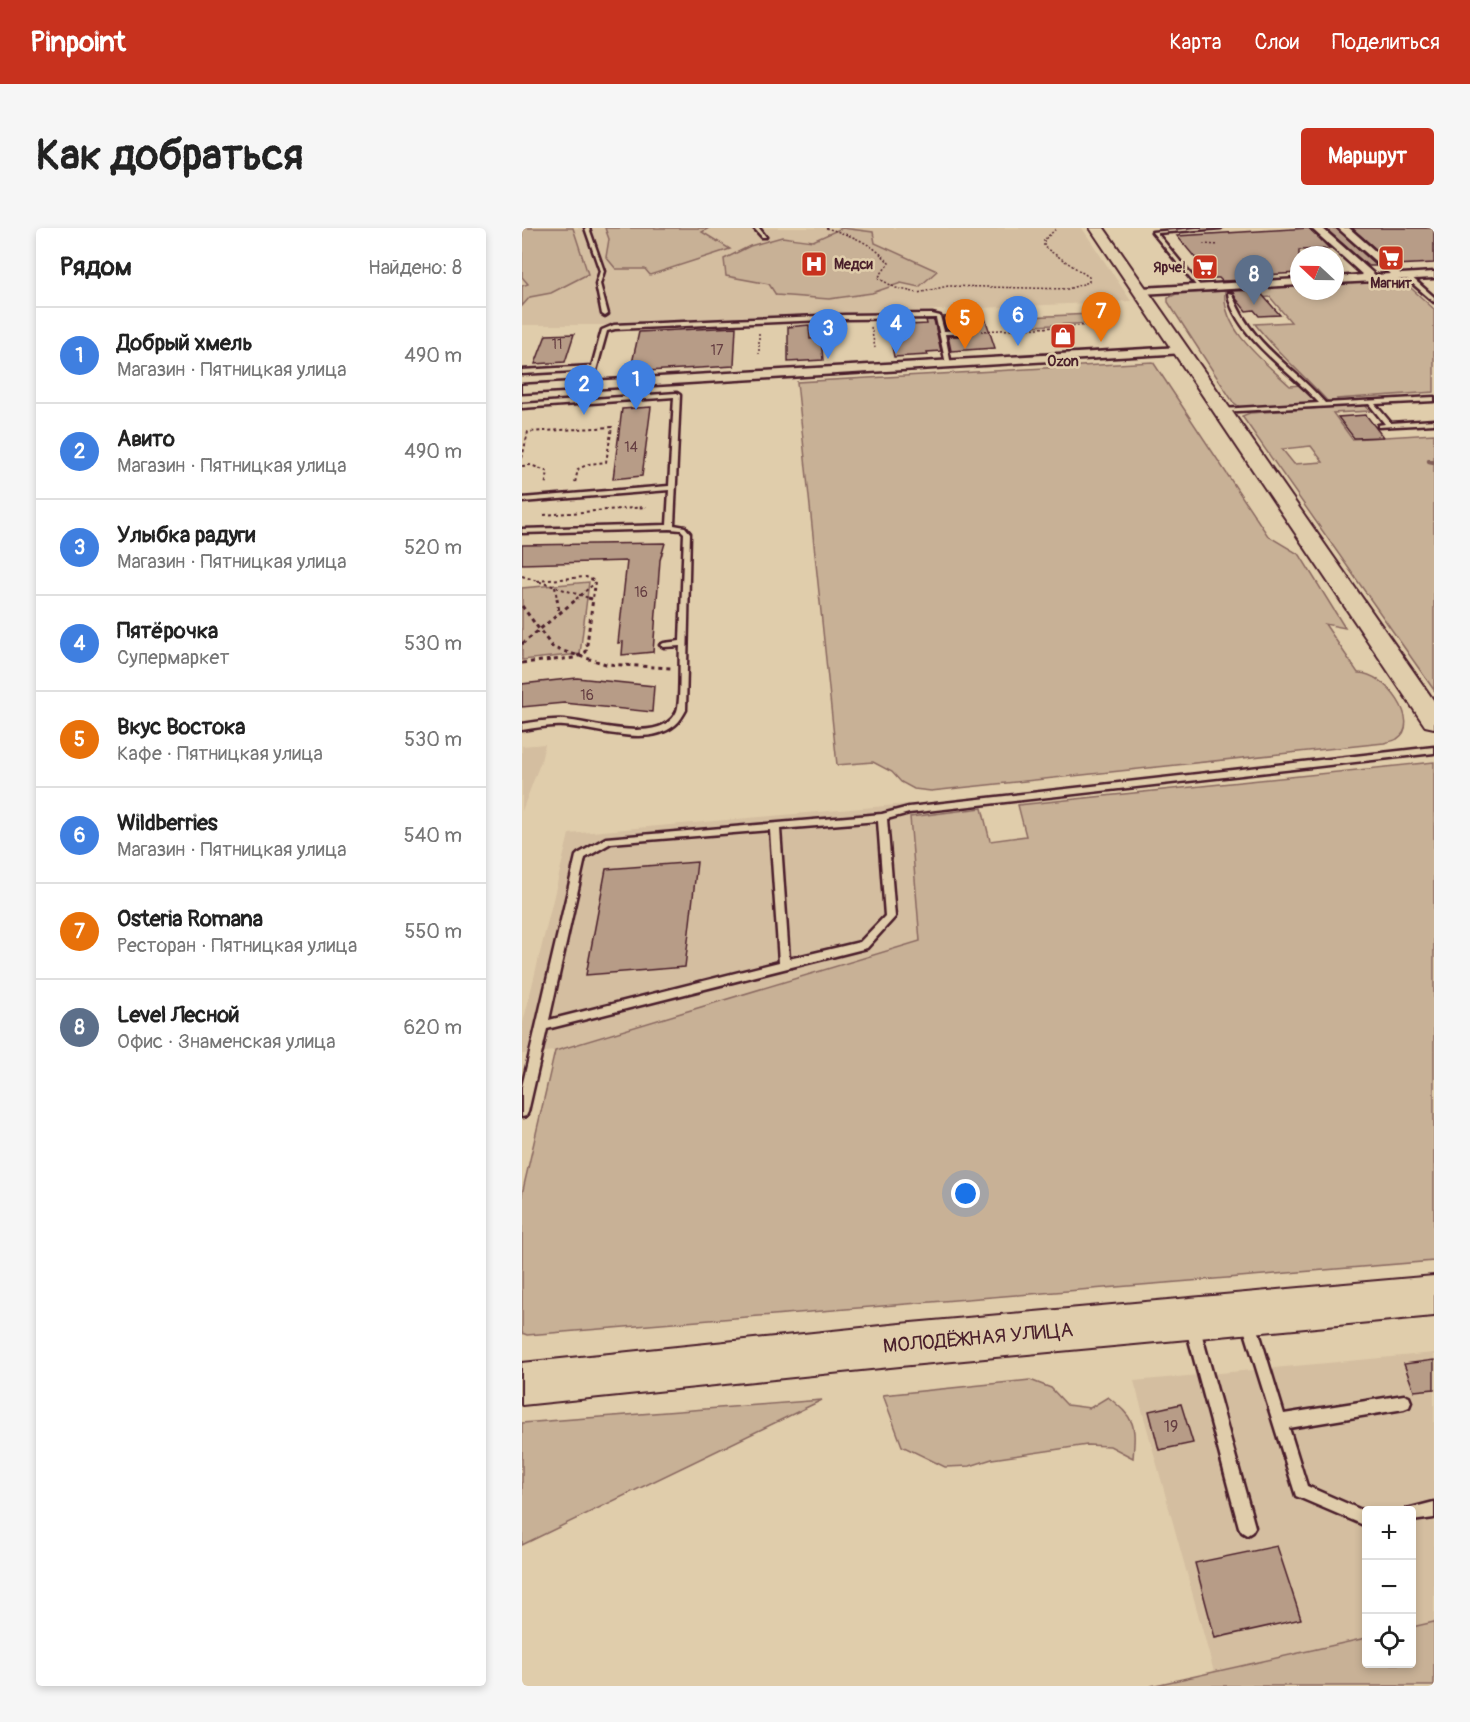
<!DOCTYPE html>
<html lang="ru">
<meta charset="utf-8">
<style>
body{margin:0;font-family:Pangolin,sans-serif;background:#f6f6f6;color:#222}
.controls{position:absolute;right:18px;bottom:18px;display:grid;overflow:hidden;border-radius:6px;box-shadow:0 3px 9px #0003}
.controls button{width:54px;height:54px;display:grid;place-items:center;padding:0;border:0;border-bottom:2px solid #e0e0e0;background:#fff;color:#222;font:30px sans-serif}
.compass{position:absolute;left:768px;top:18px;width:54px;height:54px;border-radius:50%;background:#fff;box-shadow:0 3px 9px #0003;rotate:292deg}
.you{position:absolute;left:444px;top:966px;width:21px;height:21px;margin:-15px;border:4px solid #fff;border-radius:50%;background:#1a73e8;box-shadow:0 0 0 9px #1a73e833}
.badge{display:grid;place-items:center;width:39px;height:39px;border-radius:50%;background:#c8321e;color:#fff;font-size:20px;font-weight:700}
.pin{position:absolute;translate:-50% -50px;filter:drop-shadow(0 2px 3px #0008)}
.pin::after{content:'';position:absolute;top:32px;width:21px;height:18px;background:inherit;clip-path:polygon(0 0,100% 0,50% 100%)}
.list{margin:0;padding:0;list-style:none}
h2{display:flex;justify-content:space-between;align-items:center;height:78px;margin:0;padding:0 24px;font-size:26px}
h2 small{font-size:20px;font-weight:400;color:#767676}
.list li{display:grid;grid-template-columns:39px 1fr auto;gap:18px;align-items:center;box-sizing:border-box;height:96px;padding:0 24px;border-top:2px solid #e0e0e0}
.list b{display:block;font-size:22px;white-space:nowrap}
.list p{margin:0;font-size:20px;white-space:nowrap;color:#767676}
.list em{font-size:20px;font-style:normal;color:#767676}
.icon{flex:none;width:33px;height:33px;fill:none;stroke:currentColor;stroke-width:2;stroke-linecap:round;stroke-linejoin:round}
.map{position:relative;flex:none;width:912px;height:1458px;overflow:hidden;border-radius:6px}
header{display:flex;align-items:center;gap:36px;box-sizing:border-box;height:84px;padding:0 30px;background:#c8321e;color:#fff}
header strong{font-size:28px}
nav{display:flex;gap:33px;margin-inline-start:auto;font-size:21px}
.intro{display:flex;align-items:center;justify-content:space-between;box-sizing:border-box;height:144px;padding:0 36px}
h1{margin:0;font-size:42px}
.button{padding:15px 27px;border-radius:6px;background:#c8321e;color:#fff;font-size:21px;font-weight:700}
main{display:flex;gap:36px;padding:0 36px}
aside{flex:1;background:#fff;border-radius:6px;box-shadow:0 3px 9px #0003}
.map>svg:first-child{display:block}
.built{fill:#d4bea0}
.green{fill:#c8b196;stroke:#896860;stroke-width:1.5;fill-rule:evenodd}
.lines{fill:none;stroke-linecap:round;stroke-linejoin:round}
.stream{stroke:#815e59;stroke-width:4.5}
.building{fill:#b79c87;stroke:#4a1f2b;stroke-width:1.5}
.lane-casing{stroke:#4a1f2b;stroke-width:5}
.street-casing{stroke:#4a1f2b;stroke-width:5}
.secondary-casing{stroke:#4a1f2b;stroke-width:4}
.path-far2{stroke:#4a1f2b;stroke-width:1.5;stroke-dasharray:2 2;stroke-linecap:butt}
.path-far1{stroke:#4a1f2b;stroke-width:2;stroke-dasharray:3 3;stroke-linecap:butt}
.path{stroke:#4a1f2b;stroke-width:3;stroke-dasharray:4 4;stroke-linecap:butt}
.lane{fill:#e0cdab;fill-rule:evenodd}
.street{fill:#e0cdab;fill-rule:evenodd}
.secondary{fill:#e0cdab;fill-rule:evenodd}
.labels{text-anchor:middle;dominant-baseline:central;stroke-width:5;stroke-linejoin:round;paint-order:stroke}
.far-poi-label{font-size:14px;font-weight:bold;fill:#4a1f2b;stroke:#e0cdab}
.number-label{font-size:14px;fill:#653e42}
.near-number-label{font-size:16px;fill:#653e42}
.near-street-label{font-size:20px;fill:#4a1f2b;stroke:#e0cdab}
</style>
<header>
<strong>Pinpoint</strong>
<nav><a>Карта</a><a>Слои</a><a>Поделиться</a></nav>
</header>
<div class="intro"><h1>Как добраться</h1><a class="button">Маршрут</a></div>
<main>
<aside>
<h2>Рядом<small>Найдено: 8</small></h2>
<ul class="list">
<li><span class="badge" style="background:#3f7fe0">1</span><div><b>Добрый хмель</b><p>Магазин · Пятницкая улица</p></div><em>490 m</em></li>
<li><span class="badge" style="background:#3f7fe0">2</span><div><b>Авито</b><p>Магазин · Пятницкая улица</p></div><em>490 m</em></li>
<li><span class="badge" style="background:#3f7fe0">3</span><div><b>Улыбка радуги</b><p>Магазин · Пятницкая улица</p></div><em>520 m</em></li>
<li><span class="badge" style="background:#3f7fe0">4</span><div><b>Пятёрочка</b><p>Супермаркет</p></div><em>530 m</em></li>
<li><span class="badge" style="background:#e8710a">5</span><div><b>Вкус Востока</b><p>Кафе · Пятницкая улица</p></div><em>530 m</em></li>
<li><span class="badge" style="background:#3f7fe0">6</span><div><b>Wildberries</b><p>Магазин · Пятницкая улица</p></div><em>540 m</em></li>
<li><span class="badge" style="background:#e8710a">7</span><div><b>Osteria Romana</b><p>Ресторан · Пятницкая улица</p></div><em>550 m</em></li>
<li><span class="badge" style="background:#5c6f8a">8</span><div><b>Level Лесной</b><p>Офис · Знаменская улица</p></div><em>620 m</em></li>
</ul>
</aside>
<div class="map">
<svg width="912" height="1458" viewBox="0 0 912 1458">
<rect width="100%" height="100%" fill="#e0cdab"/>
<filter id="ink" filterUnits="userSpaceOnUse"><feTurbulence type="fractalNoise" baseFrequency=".0167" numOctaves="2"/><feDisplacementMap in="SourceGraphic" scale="12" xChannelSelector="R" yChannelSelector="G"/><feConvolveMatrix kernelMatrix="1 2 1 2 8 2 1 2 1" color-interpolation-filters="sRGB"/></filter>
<g filter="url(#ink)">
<g class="built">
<path d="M0,0H560L609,73L91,97H0Z"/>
<path d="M23,516L19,533L0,583V518Z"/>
<path d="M386,576L398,713L33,823L0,826V799L47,606Z"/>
<path d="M912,1125V1394L890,1399V1282H844V1410L692,1444L612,1153Z"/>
</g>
<g class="green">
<path d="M0,0H51L66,46L29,65L8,69L0,78V58L6,56L0,49Z"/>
<path d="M83,0H187L180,4L208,21L128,47L123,41H94L84,29L87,11Z"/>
<path d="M320,0L351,4L353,15L415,43L397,59L379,55L350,65L307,71L254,67L247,56L204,48L202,31L228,18L260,9L291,13Z"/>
<path d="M879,51L912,81V164L815,171L818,176H808C783,148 756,126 733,96L769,94L748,69L718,71L710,61L777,57V63H813V55Z"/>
<path d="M703,63C699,102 743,134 768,158L779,157L793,174L719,180L711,174L646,74V70L654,66Z"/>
<path d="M569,86L573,95L510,98L506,89Z"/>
<path d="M631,134L746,308L778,327L823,400L803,396L836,445C863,444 901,495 875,511C872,513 866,514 862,515L409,563L392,561L379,554L370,544L351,534L315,537L275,154Z"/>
<path d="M843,177L848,183L811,185L830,211L912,206V462L720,188L728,185ZM789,218L801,234L772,236L760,221Z"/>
<path d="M67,354L58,426L0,432V360Z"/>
<path d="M912,534V1033L5,1107L0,1105V966L33,823L398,713L388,589L460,580L468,613L504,608L496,577Z"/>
<path d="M508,1152L529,1160L545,1177L568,1180L586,1169C613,1191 614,1195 611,1230L588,1218L565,1217L470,1231L448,1238L423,1239L380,1218L361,1167Z"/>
<path d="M300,1172L0,1317V1195Z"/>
<path d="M912,1394V1458H629L844,1410V1436H890V1399Z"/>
</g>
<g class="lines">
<path class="stream" d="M907,233L912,234"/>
</g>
<g class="building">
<path d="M787,0L808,21L777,22V45L725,48L728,52L700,53L697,50H690L655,8Z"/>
<path d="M803,0H814L855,38H846Z"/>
<path d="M830,0H912V35L872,37Z"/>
<path d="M736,62L758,87L737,88L732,82L724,83L708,63Z"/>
<path d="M462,87L473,120L429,123L426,108H446L451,103L446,100L424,101L421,89Z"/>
<path d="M404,92H412L419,123L405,124L406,127L372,129L366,98L405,96Z"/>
<path d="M287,97L288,111L299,110L301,132L266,134V99Z"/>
<path d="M214,99L212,138L108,144L117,104Z"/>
<path d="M52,106L43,134L13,136L24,107Z"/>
<path d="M129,179L120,248L91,251L100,181Z"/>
<path d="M844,187L861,209L832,210L816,189Z"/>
<path d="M143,315L138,332L131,424L100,427L101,414L96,415L105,333L0,336V317Z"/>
<path d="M55,450L132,458L130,484L42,475L0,479V456Z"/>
<path d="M175,634L163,739L64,747L84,641Z"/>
<path d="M912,1132V1161L892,1163L882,1136Z"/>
<path d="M659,1176L671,1215L637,1222L627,1183Z"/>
<path d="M755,1318L779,1391L693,1410L673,1335Z"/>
</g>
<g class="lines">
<defs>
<g id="lane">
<path d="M63,0H67L82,43L78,56L86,86L83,88L80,86L74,56L78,43Z"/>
<path d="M232,0H237L244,9H240Z"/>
<path d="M675,0H699L635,5L679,59L677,61L630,4Z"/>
<path d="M883,47H887L912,69V74L883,49Z"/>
<path d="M706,65L710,66C729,117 769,136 803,175L912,169V173L853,176L869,195L912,192V196L856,199V197L863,196L847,176L698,184L697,183L700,181L797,175C770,145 711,106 706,65Z"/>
<path d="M410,86L418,88L422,103L446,102L449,104L446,106H423L429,137L424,136L414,90L322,91L93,101L85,103L70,157L65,156L69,142L0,146V142L70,138L80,102L92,97L322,87Z"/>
<path d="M155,165L158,167L152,297L163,299L168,305L164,482C161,487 158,493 153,497C125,520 75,500 42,498C28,497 14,500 0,502V496C14,494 28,491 42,492C70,494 140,518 155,483C159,474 157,430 158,418L142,419L138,417L142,415L158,413L162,305L159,302L148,301L0,305V301L145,297L147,262L0,274V270L147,258L152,169L0,180V176Z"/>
<path d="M912,519V525L387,585L365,591L373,689L345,720L25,801L6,884L4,888L0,889V859L54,628L56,626L84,610L360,586L387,579ZM356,593L363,688L338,714L267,731L258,601ZM248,602L257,734L27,792L63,630L89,615Z"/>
<path d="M726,1084L731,1086L733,1091L762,1186L882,1167L887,1169L889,1174L887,1179L882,1181L767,1200L785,1258L844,1284V1298L774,1268L719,1091L721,1086Z"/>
<path d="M670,1090L675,1092L677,1097L733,1299L730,1304L725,1307L720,1304L717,1299L663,1097L665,1092Z"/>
<path d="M912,1274V1290L890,1293V1282H884L885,1281Z"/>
</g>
<g id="street">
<path d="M789,0H800L853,47L868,46L816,0H827L879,46L912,44V50L813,55V49L841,47Z"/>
<path d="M777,51V57L619,66L614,63L619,60Z"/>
<path d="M658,119L664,123L662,125L0,165V157Z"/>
</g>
<g id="secondary">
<path d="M568,0H582L912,473V500L903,498Z"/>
<path d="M912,1048V1088L378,1138L0,1177V1135L378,1096Z"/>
</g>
</defs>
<use href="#lane" class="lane-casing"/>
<use href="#street" class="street-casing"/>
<use href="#secondary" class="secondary-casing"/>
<g class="path-far2">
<path d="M304,0C328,7 351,15 367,35L356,50L374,60L396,65L426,58L546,61L567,54V49L522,19V12L535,0"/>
<path d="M681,16L697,17"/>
<path d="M349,99L353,120"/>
<path d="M459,103L592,96"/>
<path d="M237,105V126"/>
</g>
<g class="path-far1">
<path d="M0,230L6,204L90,199L84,234L67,236L56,241L53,255"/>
<path d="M0,238L9,237L26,244L23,258"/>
<path d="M22,287L124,279"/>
<path d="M0,348L70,371"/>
<path d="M15,353L64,349L73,353L71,371"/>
<path d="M33,359L35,371"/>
<path d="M54,371L73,355"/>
</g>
<g class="path">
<path d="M35,370L37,384"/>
<path d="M66,370L70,371"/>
<path d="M0,378L31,420L84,436L149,440"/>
<path d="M0,416L56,370"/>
<path d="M0,435L52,430L64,424L71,370"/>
</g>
<use href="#lane" class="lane"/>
<use href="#street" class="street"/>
<use href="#secondary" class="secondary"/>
</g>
</g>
<defs>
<symbol id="supermarket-square" viewBox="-11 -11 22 22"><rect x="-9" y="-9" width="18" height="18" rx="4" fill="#c8321e" stroke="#e0cdab"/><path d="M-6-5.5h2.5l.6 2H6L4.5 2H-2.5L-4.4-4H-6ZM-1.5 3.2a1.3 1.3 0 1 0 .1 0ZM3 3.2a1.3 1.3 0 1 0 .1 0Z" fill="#fff"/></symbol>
<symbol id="hospital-square" viewBox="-11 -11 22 22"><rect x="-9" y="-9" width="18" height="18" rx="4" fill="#c8321e" stroke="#e0cdab"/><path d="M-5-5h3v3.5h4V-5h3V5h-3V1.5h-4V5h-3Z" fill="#fff"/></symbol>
<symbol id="shop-square" viewBox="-11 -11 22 22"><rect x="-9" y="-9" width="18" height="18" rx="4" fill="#c8321e" stroke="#e0cdab"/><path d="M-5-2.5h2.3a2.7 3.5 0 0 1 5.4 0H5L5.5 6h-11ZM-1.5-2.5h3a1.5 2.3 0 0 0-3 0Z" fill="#fff"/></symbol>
</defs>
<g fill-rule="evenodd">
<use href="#supermarket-square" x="854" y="15" width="30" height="30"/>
<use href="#hospital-square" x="277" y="21" width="30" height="30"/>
<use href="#supermarket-square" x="668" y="24" width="30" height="30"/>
<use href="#shop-square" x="526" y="93" width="30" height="30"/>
</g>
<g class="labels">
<g class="far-poi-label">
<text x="312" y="36" text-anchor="start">Медси</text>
<text x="664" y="39" text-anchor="end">Ярче!</text>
<text x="869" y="55">Магнит</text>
<text x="541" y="133">Ozon</text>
</g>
<g class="number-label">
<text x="35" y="116">11</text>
<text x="195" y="122">17</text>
<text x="109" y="219">14</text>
<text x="119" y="364">16</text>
<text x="65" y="467">16</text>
</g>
<g class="near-number-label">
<text x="649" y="1199">19</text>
</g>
<g class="near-street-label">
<text transform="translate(456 1110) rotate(-5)">МОЛОДЁЖНАЯ УЛИЦА</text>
</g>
</g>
</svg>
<div class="controls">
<button>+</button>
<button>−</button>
<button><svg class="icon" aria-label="locate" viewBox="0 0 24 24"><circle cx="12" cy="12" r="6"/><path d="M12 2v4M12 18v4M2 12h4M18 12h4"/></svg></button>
</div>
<svg class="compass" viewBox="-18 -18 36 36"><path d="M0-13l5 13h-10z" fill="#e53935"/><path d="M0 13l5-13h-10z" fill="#767676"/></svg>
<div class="you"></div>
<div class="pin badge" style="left:114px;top:182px;background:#3f7fe0">1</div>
<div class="pin badge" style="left:62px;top:187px;background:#3f7fe0">2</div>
<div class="pin badge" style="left:306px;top:131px;background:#3f7fe0">3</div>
<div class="pin badge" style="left:374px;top:126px;background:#3f7fe0">4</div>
<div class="pin badge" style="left:443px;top:121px;background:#e8710a">5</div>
<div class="pin badge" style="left:496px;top:118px;background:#3f7fe0">6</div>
<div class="pin badge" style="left:579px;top:114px;background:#e8710a">7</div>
<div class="pin badge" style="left:732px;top:77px;background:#5c6f8a">8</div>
</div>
</main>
